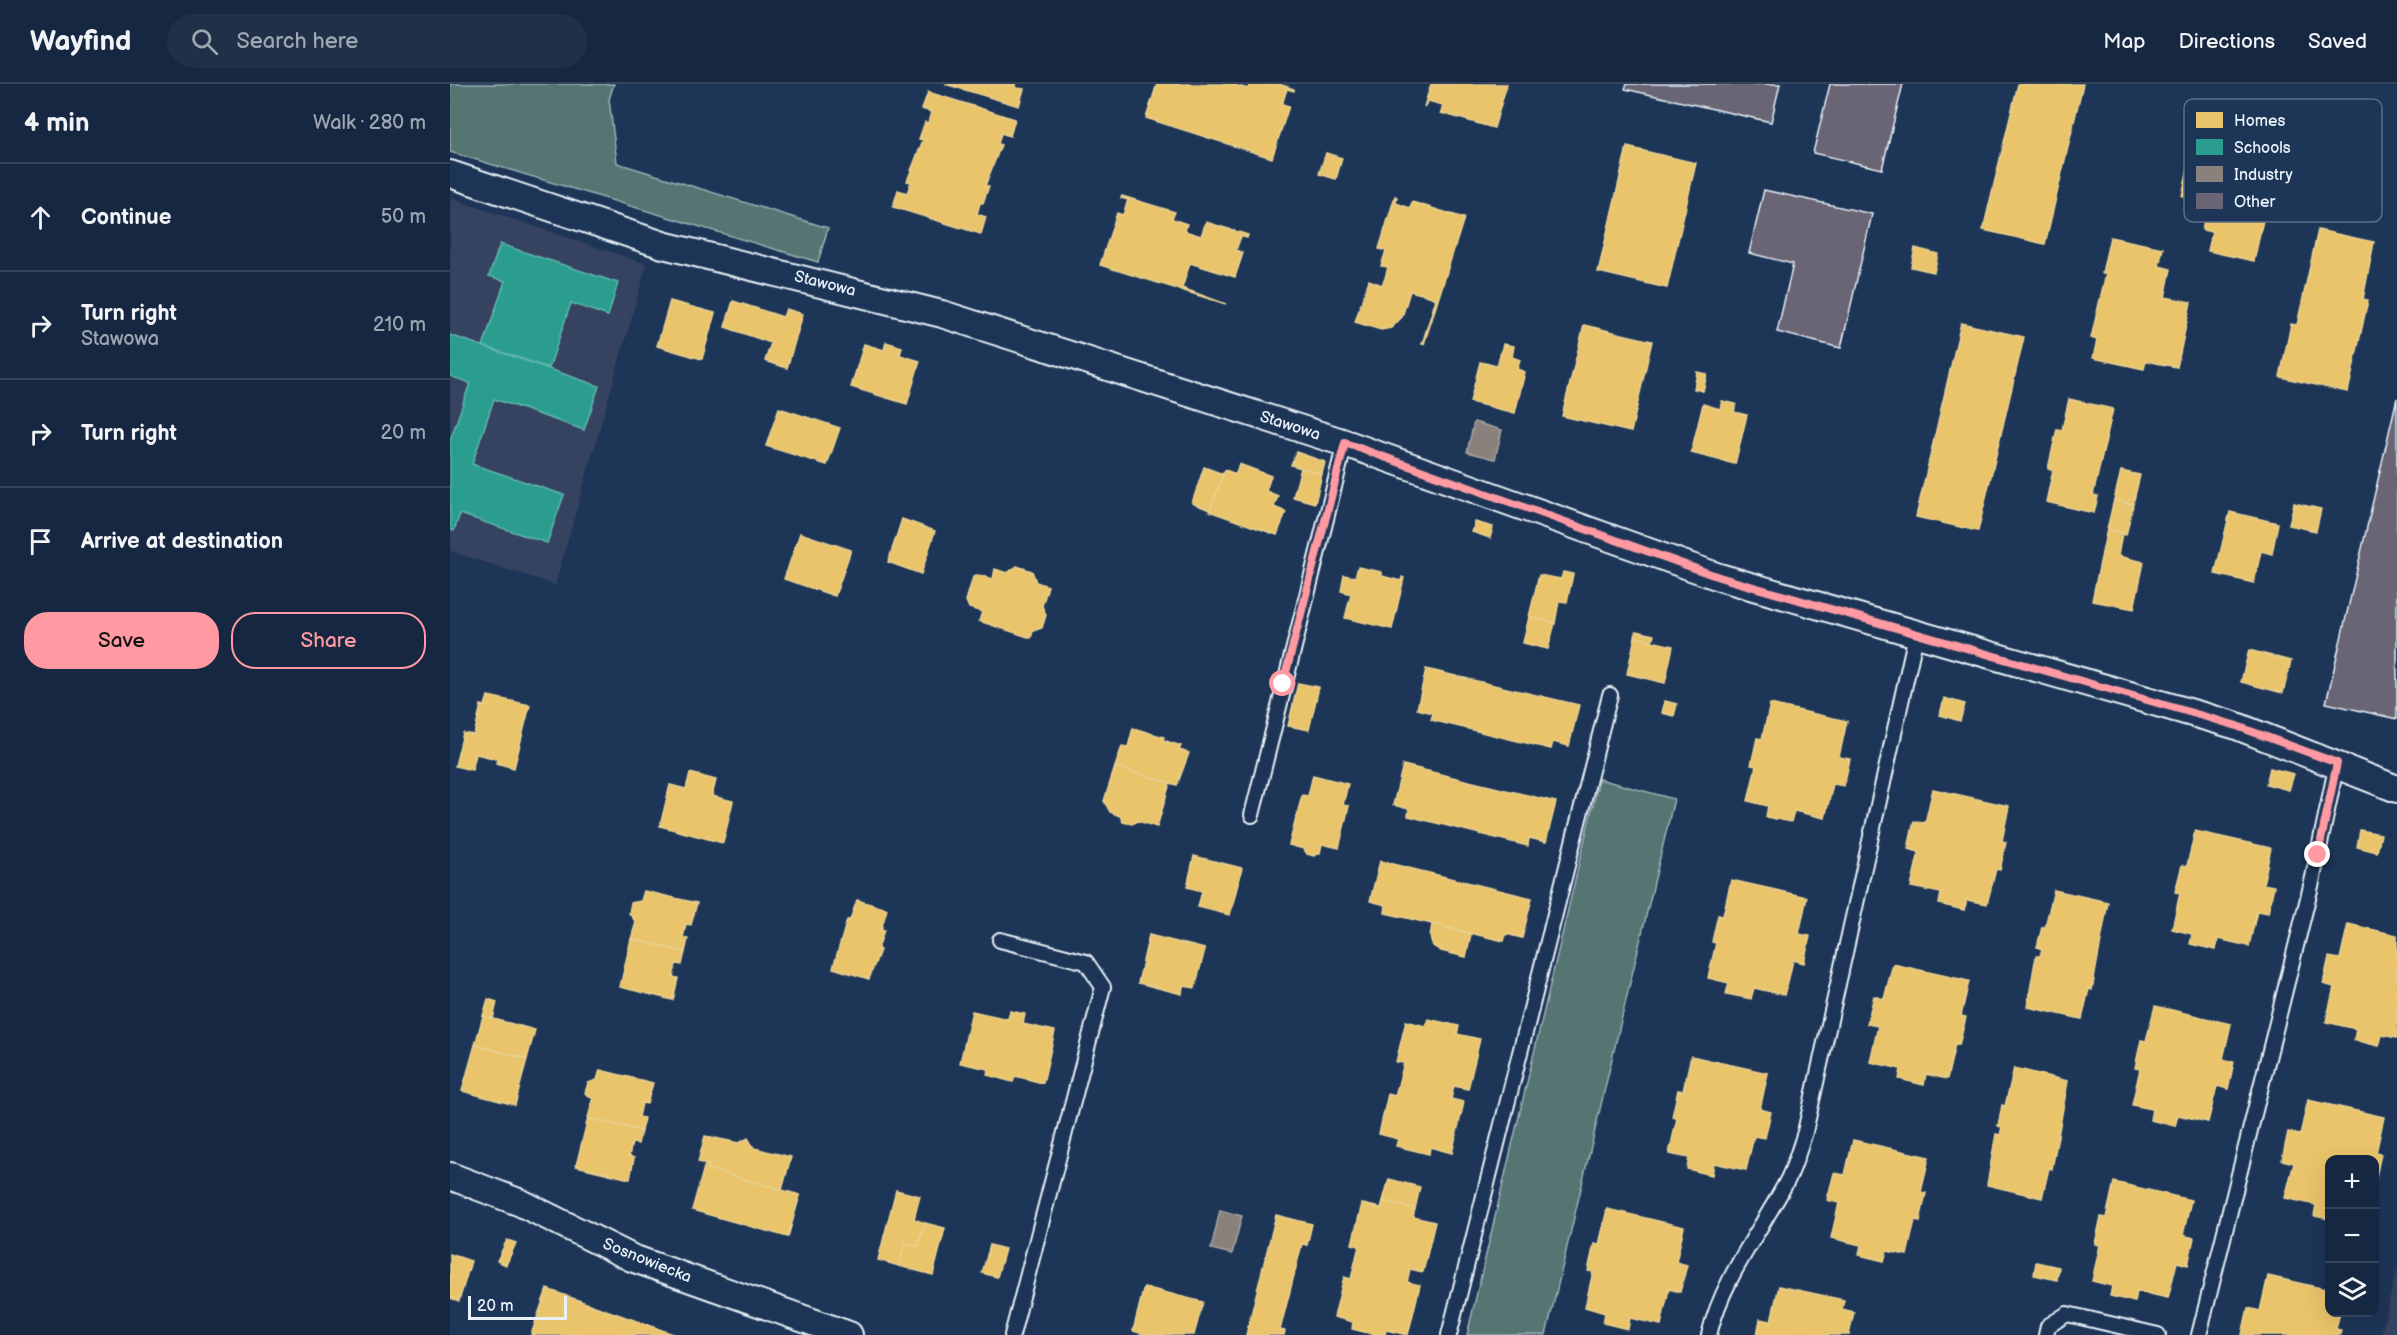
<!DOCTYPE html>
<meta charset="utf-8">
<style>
body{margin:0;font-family:"Balsamiq Sans",sans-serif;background:#1f3048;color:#f1f3f6}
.controls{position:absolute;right:18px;bottom:18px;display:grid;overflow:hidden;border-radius:12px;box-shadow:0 6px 24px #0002}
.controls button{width:54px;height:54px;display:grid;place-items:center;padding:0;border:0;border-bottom:2px solid #35445a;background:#162841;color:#f1f3f6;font:30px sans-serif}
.scale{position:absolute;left:18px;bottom:15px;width:99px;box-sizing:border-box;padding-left:6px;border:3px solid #e8f1f8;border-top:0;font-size:16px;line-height:21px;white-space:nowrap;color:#e8f1f8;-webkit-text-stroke:4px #1d3557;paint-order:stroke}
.stop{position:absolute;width:18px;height:18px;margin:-14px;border:4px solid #ff9aa2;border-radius:50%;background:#fff}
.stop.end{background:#ff9aa2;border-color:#fff;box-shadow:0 2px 6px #0008}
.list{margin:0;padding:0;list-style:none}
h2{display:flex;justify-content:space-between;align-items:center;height:78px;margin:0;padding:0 24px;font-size:26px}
h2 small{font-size:20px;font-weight:400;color:#9ea6b1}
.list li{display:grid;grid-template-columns:39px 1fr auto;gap:18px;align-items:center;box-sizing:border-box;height:108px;padding:0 24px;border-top:2px solid #35445a}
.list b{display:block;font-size:22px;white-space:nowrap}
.list p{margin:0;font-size:20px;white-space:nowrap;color:#9ea6b1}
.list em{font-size:20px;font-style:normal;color:#9ea6b1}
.actions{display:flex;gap:12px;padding:18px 24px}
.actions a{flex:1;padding:14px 0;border:2px solid #ff9aa2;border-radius:24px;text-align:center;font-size:21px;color:#ff9aa2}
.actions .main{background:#ff9aa2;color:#111}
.icon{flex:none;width:33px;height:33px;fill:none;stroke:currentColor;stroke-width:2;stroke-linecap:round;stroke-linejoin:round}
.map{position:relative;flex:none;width:1947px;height:1251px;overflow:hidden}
header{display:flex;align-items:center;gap:36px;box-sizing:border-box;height:84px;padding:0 30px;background:#162841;border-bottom:2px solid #35445a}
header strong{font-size:28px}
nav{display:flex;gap:33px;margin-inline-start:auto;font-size:21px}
.search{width:420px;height:54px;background:#1f3048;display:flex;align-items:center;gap:15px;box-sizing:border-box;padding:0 21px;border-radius:33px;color:#9ea6b1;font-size:22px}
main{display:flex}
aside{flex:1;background:#162841}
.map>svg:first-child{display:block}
.built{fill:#344360}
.green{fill:#557473;stroke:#9eb2b6;stroke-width:1.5}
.homes{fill:#e9c46a;stroke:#e9d295;stroke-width:1.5}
.schools{fill:#2a9d8f;stroke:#63b6ae;stroke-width:1.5}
.industry{fill:#8a817c;stroke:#a6a3a1;stroke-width:1.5}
.building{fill:#6a6575;stroke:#e8f1f8;stroke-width:1.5}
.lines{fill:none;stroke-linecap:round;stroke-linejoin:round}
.service-casing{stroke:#e8f1f8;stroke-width:18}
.minor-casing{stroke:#e8f1f8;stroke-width:30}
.service{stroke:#1d3557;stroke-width:14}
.minor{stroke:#1d3557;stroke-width:26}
.route{stroke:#ff9aa2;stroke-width:8}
.labels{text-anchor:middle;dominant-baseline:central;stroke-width:6;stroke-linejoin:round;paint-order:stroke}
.street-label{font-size:16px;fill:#e8f1f8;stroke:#1d3557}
.key{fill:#1d3557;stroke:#5a6d87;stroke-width:1.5}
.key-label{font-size:16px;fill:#e8f1f8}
</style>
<header>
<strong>Wayfind</strong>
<div class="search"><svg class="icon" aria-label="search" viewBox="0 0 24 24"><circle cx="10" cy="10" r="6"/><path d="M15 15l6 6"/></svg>Search here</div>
<nav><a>Map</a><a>Directions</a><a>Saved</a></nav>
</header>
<main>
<aside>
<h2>4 min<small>Walk · 280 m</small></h2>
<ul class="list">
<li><svg class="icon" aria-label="ahead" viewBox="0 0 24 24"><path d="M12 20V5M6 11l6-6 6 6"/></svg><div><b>Continue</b></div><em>50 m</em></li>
<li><svg class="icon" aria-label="right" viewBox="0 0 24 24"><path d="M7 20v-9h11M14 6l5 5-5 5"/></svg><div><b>Turn right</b><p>Stawowa</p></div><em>210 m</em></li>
<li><svg class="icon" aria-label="right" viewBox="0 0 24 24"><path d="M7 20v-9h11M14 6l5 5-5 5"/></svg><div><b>Turn right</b></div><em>20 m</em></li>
<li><svg class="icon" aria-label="arrive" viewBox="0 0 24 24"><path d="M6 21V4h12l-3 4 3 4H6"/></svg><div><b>Arrive at destination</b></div></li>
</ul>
<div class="actions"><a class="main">Save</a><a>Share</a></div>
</aside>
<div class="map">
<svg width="1947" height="1251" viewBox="0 0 1947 1251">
<rect width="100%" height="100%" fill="#1d3557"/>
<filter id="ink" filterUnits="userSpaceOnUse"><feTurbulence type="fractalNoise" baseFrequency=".0167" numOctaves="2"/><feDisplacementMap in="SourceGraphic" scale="12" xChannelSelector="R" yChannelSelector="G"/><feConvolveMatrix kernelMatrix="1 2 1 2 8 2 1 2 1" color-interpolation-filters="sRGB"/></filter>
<g filter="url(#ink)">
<g class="built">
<path d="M0,114L197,180L105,501L0,467Z"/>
<path d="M1947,1183V1251H1931Z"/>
</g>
<g class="green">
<path d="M0,0H164L159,15L167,79L378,144L368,178L0,68Z"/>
<path d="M1149,695L1224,715L1096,1251H1017Z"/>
</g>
<g class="homes">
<path d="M495,0H566V4L574,5L569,22Z"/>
<path d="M707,0H782L798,5L799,0H829L844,5V7L837,5L832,20L839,22L822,74L696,34Z"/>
<path d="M981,0H1057L1044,44L991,29L993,21L978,17L974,23Z"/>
<path d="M1568,0H1633L1595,160L1533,146Z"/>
<path d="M478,8L565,35L560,52L551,49L548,60L551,61L535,102H539L533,119H530L527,130L536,133L531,150L443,123L448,106L457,109L461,98L457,97L473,56L469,55L475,38L478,39L481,28L472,25Z"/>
<path d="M1746,47L1778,53L1779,47L1830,58L1804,177L1758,167L1762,148L1752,146L1758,118L1732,112Z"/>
<path d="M1177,63L1246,79L1217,204L1148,188Z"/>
<path d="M876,69L892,74L886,95L869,90Z"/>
<path d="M672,112L725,128L722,135L737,140L735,147L751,152L756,138L798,151L797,154L791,152L786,166L793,169L785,193L740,179L732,204L776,220L650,181L667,129L673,131L678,116L671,114Z"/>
<path d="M945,112L947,113L946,119L960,124L962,118L1014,134L974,260H972L986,215L979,212L960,207L952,233L941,244L931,246L905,238L919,196L932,201L935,194L938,183L931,182L936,167L929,165Z"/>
<path d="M1868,146L1924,158L1913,215L1918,216L1898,308L1830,293L1841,240L1847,241Z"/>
<path d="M1660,153L1713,164L1709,182L1721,185L1715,213L1741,218L1727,283L1696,277L1694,285L1643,274L1647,256L1641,254L1655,194L1656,189H1652Z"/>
<path d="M1465,164L1488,170L1484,188L1461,183Z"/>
<path d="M220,217L265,229L252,275L207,262Z"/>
<path d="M283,217L333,233L336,225L353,230L337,284L315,277L321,259L275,243Z"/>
<path d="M1511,239L1574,253L1528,447L1466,433Z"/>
<path d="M1134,241L1202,257L1181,348L1112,332Z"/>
<path d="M436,258L452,263L450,271L470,277L457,320L401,303L414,260L434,266Z"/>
<path d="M1053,260L1064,262L1062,273L1070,276L1067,285L1075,288L1065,329L1020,318L1030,278L1047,282Z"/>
<path d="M1247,288L1257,290L1253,307L1244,305Z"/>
<path d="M1619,315L1663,325L1643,411L1648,412L1644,429L1596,418L1603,386L1598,385L1607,345L1612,346Z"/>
<path d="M1272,317L1286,320L1284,328L1297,331L1285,380L1241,369L1253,320L1270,325Z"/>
<path d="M329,324L390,344L377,381L316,362Z"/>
<path d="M846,368L875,378L872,390L841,381Z"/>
<path d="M789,380L821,392L816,407L828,412L824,423L836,428L827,451L759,427L775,386L786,390Z"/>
<path d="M754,383L773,390L760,426L742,419Z"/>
<path d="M851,384L872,390L865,419L843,413Z"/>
<path d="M1671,387L1690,391L1683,420L1664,416Z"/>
<path d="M1664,416L1683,421L1676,451L1657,445Z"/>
<path d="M1844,419L1871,425L1866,447L1839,441Z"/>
<path d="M1780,428L1828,439L1822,470L1811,467L1804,499L1765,490Z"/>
<path d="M452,435L485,447L471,490L438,478Z"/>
<path d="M1025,438L1043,443L1040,454L1022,448Z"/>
<path d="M1657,445L1672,449L1668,472L1694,478L1684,525L1642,517Z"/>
<path d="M350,449L401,466L385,512L334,495Z"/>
<path d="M567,482L582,487L586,498L598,502L592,522L596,531L592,544L583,547L581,554L529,537L532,528L519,524L516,517L523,493L529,491L543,495L545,485L557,489Z"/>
<path d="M908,483L932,488V492L951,497L952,493L954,494L942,545L895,534L901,510L891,507L894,491L905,493Z"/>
<path d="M1113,488L1123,490L1117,518L1109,517L1105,539L1079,533L1089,491L1111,495Z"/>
<path d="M1079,533L1105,539L1098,565L1073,559Z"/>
<path d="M1186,547L1204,551L1202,557L1185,553Z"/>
<path d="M1185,553L1223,562L1215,599L1177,590Z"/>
<path d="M1799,566L1841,577L1833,609L1791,598Z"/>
<path d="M976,585L1129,621L1119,662L1103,658L1101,665L981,636L983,629L967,625Z"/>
<path d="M848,599L869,603L859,646L838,642Z"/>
<path d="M38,612L80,621L64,684L46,679L47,675L26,670L22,686L5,682L13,649L24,651L31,621L35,622Z"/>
<path d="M1494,614L1515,620L1510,637L1490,631Z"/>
<path d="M1215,617L1227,620L1224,632L1212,629Z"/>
<path d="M1320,620L1397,637L1389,673L1400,675L1394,702L1383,700L1375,734L1344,727L1341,738L1316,733L1318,722L1298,717L1306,682L1301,681L1307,654L1312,655Z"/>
<path d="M683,644L714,653L713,656L731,662L729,666L739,669L727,701L665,683L672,662L678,663Z"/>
<path d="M953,681L1106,718L1096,758L1079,754L1078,762L958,732L959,725L943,721Z"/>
<path d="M665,683L720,699L707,743L688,737L682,740L673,738L670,732L660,728L654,717Z"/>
<path d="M1820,684L1844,690L1839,706L1816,700Z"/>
<path d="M240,689L266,696L262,712L283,717L273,759L210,742L220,701L236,705Z"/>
<path d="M863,691L898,700L893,721L899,722L889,764L872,760L870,769L864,772L857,770L854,765L839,761L852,711L858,712Z"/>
<path d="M1483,705L1559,722L1552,757L1556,758L1550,786L1546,785L1537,820L1517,816L1514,826L1489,820L1491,809L1461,803L1469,768L1458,765L1464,737L1475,739Z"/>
<path d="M1910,746L1931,750L1927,768L1907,763Z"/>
<path d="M1745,747L1821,764L1813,800L1824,802L1818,829L1807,827L1799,862L1768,855L1766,866L1740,860L1742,850L1722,845L1730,809L1725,808L1732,781L1737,782Z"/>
<path d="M744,772L792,784L780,831L748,823L752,807L737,803Z"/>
<path d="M930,777L1082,814L1072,854L1056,850L1054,857L935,829L936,821L920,817Z"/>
<path d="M1281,796L1357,813L1349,850L1360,852L1354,879L1343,876L1335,911L1304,904L1301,915L1276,910L1279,899L1258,894L1266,859L1262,858L1268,831L1273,832Z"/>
<path d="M1604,806L1658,818L1642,906L1639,905L1632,935L1577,923L1586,872H1590L1592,865L1587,863L1592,843H1595Z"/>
<path d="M194,807L247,819L241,841L236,840L233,854L238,855L235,868L181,855L186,838L179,829L181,819L191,817Z"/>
<path d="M407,816L437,825L431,846H434L428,865L430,866L419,895L383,884L397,836H400Z"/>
<path d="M982,840L1021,850L1016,873L991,867L983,862L980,853Z"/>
<path d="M1898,840L1947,851V954L1932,951L1929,962L1904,956L1906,945L1876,938L1884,903L1873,900L1879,873L1890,875Z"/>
<path d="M699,851L755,865L745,904L733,902L732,910L688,899Z"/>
<path d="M181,855L235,868L232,881L226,880L223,893L228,894L223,916L170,903Z"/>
<path d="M1443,880L1519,897L1511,932L1516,933L1509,961L1505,960L1497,995L1476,990L1474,1001L1449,995L1451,985L1420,978L1428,942L1417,940L1424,912L1434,915Z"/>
<path d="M38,915L47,918L43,935L33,932Z"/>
<path d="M1705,922L1781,940L1773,975L1784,978L1778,1005L1767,1002L1758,1038L1728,1031L1725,1042L1700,1036L1702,1025L1682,1021L1690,985L1685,984L1691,956L1696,957Z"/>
<path d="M522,927L558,935L560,927L575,930L573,940L605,947L593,999L565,992L563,998L537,991L538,985L510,979Z"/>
<path d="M33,932L85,946L77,975L25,961Z"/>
<path d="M978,935L1009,942L1007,950L1030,955L1018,1005L1004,1002L1001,1015L1014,1018L1002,1069L980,1063L979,1070L946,1062L948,1055L929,1050L938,1010L945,1012L954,979L946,978L956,937L975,942Z"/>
<path d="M25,961L77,975L65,1021L12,1007Z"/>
<path d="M1241,972L1318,989L1310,1025L1321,1028L1315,1054L1304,1052L1296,1086L1264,1079L1262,1091L1237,1085L1239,1074L1219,1070L1227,1034L1222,1033L1228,1006L1233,1007Z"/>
<path d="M1564,984L1618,997L1602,1085L1599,1084L1592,1114L1537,1101L1546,1050L1550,1051L1552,1043L1548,1042L1552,1021L1555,1022Z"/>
<path d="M150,986L203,999L197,1020L192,1019L189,1033L194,1034L191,1047L138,1034L143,1015L135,1009L138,999L147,996Z"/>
<path d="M1858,1016L1934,1033L1926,1069L1931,1070L1925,1097L1924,1076H1880V1135L1864,1132L1866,1121L1835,1114L1844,1079L1832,1076L1838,1048L1850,1051Z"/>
<path d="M138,1034L191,1047L188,1060L182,1059L179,1072L184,1074L180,1095L126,1082Z"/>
<path d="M255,1052L289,1059L298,1054L304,1064L341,1073L332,1106L258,1085L259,1081L248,1078Z"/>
<path d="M1403,1056L1479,1073L1471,1108L1476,1109L1470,1137L1465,1136L1457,1171L1437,1167L1434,1177L1409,1171L1411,1161L1381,1154L1389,1119L1377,1116L1384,1089L1395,1091Z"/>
<path d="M255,1080L259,1081L258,1085L350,1111L338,1153L242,1126Z"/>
<path d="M939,1095L970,1103L965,1125L933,1117Z"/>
<path d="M1664,1098L1741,1116L1733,1151L1744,1154L1738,1181L1727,1178L1718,1214L1687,1207L1685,1218L1660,1212L1662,1202L1642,1197L1650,1161L1645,1160L1651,1133L1656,1134Z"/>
<path d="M446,1106L470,1112L464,1135L475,1139L468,1162L455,1159L449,1182L428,1176Z"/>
<path d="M933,1117L965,1125L963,1133L985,1138L973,1188L960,1185L957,1198L970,1201L958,1251L936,1246L935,1251H926L902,1245L903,1238L884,1233L894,1193L901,1195L909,1162L902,1160L912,1120L931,1124Z"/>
<path d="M1157,1125L1234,1143L1226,1178L1237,1181L1230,1208L1219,1205L1211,1241L1180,1234L1178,1245L1153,1239L1155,1229L1135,1223L1143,1188L1138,1187L1144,1160L1149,1161Z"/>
<path d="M826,1131L862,1140L857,1161L852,1160L830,1246L835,1247L834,1251H796Z"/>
<path d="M475,1139L495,1144L483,1191L449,1182L455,1159L468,1162Z"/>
<path d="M57,1156L66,1159L56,1181L47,1177Z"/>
<path d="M540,1161L555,1165L547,1193L532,1189Z"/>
<path d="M0,1170L21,1177L9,1217L0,1214Z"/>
<path d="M1586,1178L1609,1183L1607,1196L1584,1191Z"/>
<path d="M1818,1192L1880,1206V1228H1890L1886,1245L1891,1246L1890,1251H1792L1798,1224L1810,1227Z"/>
<path d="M1329,1202L1394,1216L1392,1225L1404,1228L1399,1251H1307L1310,1235L1321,1237Z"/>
<path d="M694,1203L753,1218L744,1251H697L683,1247Z"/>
<path d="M97,1205L226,1251H81Z"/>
</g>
<g class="schools">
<path d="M50,160L168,199L158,232L121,219L99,284L33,262L55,197L39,192Z"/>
<path d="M0,251L149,302L134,346L44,315L22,380L114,411L97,459L10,430L4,447L0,445V357L20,299L0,292Z"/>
</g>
<g class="industry">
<path d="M1024,338L1052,346L1045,375L1017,368Z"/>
<path d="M770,1126L792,1132L782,1170L761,1165Z"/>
</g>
<g class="building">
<path d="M1177,0H1330L1321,38L1175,5Z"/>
<path d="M1380,0H1453L1432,85L1363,69Z"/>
<path d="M1314,106L1422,130L1391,264L1327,248L1343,180L1299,169Z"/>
<path d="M1947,314V635L1876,619Z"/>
</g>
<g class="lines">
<defs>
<g id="service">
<path d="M802,731L895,359"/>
<path d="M550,856L636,878L653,903L562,1251"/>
<path d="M999,1251L1160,611"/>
<path d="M1259,1251C1273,1193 1311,1147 1338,1095C1345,1081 1350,1063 1355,1048L1466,551"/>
<path d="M1596,1251L1598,1242L1617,1230L1708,1251"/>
<path d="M1749,1251L1862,798L1887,679"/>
</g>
<g id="minor">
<path d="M0,90L213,161L492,230L895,359L1269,493L1784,641L1947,705"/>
<path d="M0,1092L71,1119L182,1174L399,1251"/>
</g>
</defs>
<use href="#service" class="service-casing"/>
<use href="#minor" class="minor-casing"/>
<use href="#service" class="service"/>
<use href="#minor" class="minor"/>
</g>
</g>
<g class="lines" filter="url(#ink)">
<path class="route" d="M833,600L895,359L1269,493L1784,641L1887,679L1868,771"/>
</g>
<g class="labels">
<g class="street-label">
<text transform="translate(375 200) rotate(14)">Stawowa</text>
<text transform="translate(840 342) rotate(18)">Stawowa</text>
<text transform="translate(197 1177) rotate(22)">Sosnowiecka</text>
</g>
</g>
<rect x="1734" y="15" width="198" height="123" rx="9" class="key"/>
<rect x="1746" y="28" width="27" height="16" fill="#e9c46a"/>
<rect x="1746" y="55" width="27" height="16" fill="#2a9d8f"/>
<rect x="1746" y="82" width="27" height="16" fill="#8a817c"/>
<rect x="1746" y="109" width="27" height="16" fill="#6a6575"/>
<g class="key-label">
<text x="1784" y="42">Homes</text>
<text x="1784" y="69">Schools</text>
<text x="1784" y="96">Industry</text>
<text x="1784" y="123">Other</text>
</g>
</svg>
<div class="controls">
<button>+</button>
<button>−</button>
<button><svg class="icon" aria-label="layers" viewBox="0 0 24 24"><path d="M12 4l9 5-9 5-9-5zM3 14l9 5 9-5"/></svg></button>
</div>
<div class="scale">20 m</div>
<div class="stop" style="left:833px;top:600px"></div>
<div class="stop end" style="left:1868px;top:771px"></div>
</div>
</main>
